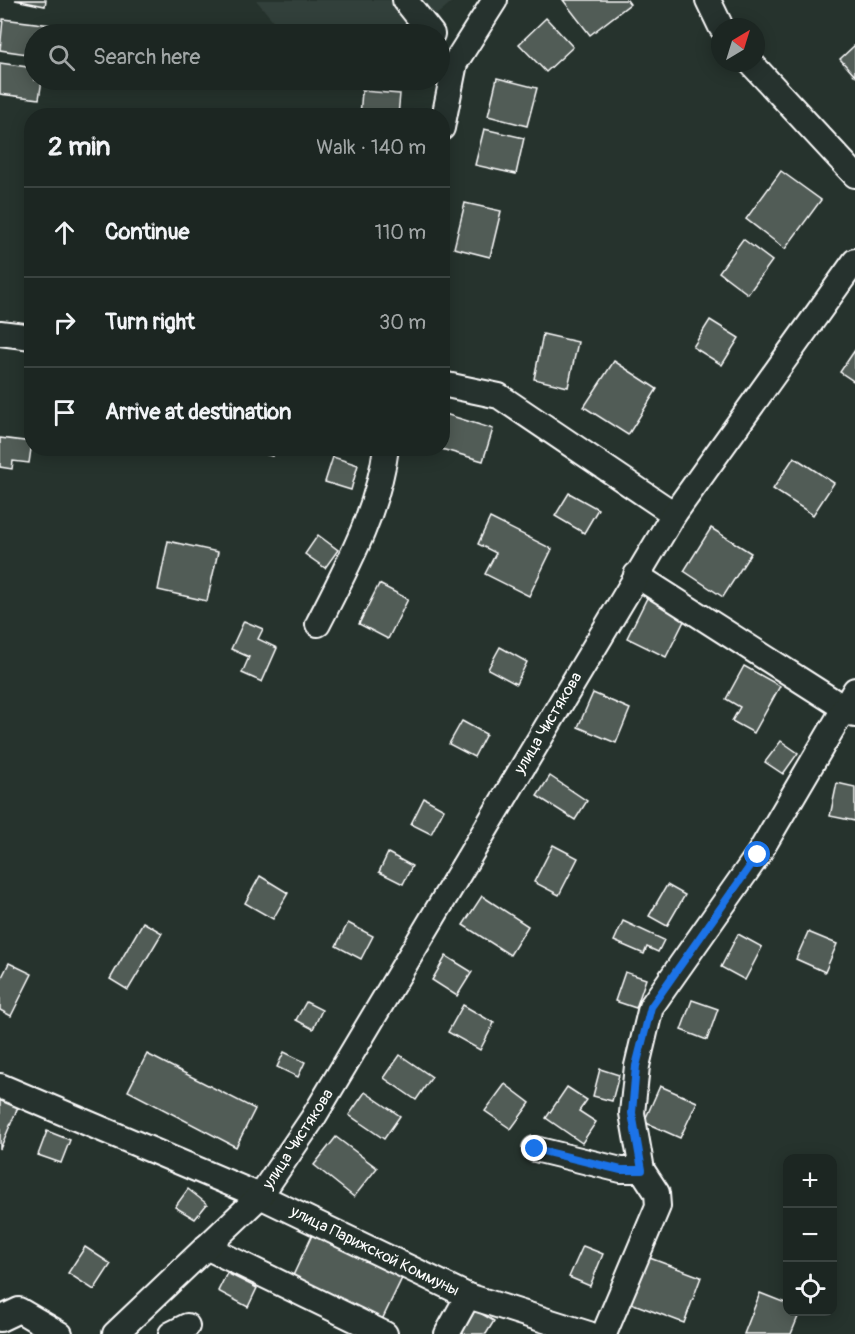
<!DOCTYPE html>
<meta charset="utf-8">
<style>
body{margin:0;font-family:Pangolin,sans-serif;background:#252e2a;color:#f1f3f6}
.controls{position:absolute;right:18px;bottom:18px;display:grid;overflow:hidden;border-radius:12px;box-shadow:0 3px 15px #0003}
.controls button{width:54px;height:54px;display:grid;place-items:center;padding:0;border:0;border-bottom:2px solid #3a4340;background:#1c2622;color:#f1f3f6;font:30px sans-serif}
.compass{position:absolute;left:711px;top:18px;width:54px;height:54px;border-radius:50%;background:#1c2622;box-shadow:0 3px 15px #0003;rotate:38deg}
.stop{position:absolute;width:18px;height:18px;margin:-14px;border:4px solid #1a73e8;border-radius:50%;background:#fff}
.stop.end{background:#1a73e8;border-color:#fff;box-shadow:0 2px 6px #0008}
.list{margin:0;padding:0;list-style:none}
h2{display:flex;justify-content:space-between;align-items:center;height:78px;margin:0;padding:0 24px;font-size:26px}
h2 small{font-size:20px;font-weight:400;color:#a0a5a5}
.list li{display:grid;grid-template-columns:39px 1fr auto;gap:18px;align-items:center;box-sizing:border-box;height:90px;padding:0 24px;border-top:2px solid #3a4340}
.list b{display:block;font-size:22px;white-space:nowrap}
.list em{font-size:20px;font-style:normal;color:#a0a5a5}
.icon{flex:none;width:33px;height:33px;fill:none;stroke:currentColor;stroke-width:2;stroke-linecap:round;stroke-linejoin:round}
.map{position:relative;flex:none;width:855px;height:1334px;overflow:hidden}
.search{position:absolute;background:#1c2622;box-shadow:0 3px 15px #0003;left:24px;top:24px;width:426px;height:66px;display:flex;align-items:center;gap:15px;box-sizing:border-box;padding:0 21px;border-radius:33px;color:#a0a5a5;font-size:22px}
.panel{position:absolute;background:#1c2622;box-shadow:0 3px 15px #0003;left:24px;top:108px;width:426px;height:348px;border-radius:24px}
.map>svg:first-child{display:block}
.built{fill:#333f3a}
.building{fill:#515c57;stroke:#fff;stroke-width:1.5}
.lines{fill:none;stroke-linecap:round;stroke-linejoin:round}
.minor-casing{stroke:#fff;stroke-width:28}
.minor{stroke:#26332d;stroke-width:24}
.route{stroke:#1a73e8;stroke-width:8}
.labels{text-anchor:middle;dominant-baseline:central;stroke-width:6;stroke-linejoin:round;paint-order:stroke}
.street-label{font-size:16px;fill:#fff;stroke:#26332d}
</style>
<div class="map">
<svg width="855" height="1334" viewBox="0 0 855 1334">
<rect width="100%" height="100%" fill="#26332d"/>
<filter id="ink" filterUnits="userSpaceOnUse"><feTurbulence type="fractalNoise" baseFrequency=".0167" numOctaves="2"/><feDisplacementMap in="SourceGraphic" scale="12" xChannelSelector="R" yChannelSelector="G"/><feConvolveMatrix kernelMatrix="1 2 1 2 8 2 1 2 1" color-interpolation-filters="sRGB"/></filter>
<g filter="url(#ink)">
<path class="built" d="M256,0H454L414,34H284Z"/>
<g class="building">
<path d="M15,0H46L45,6Z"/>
<path d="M563,0H627L630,4L590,35Z"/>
<path d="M546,18L573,47L546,72L519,44Z"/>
<path d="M3,19L51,25L50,34H34V55L0,50Z"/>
<path d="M855,45V76L840,59Z"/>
<path d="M0,63L34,68V80H42L39,99L0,94Z"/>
<path d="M497,78L537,88L527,126L488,116Z"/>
<path d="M362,91L400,94L398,116H360Z"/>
<path d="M484,129L524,138L516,174L475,165Z"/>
<path d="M781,171L821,200L785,249L746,219Z"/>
<path d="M465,203L501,211L490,257L454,248Z"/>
<path d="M743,239L772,261L748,294L719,272Z"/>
<path d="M710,320L739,338L722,365L693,347Z"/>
<path d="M543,334L578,342L568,387L534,379Z"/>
<path d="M855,350V382L840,372Z"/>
<path d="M614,361L657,389L628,435L584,407Z"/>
<path d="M442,413L493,429L483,461L438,448H442Z"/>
<path d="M0,438L32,442L29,463L13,461L12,469L0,467Z"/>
<path d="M242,448H274L272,456Z"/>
<path d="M333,457L358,465L351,490L325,482Z"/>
<path d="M794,457L834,483L813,515L773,489Z"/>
<path d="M569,493L598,509L584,533L555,516Z"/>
<path d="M490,518L552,549L529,596L485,574L496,553L478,544Z"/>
<path d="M711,528L751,553L723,597L684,571Z"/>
<path d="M318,535L338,550L325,568L305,554Z"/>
<path d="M168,541L218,552L207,601L158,590Z"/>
<path d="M379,584L408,599L388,639L359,624Z"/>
<path d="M647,598L686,617L666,657L627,638Z"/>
<path d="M244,621L263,629L258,639L277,648L262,682L242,673L249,657L231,649Z"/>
<path d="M500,647L527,662L516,684L488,669Z"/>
<path d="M744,666L780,686L754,733L732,721L740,707L726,699Z"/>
<path d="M593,693L630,709L616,743L578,727Z"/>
<path d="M462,721L486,734L474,757L449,744Z"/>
<path d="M781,741L798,753L783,774L765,762Z"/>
<path d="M550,776L587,801L575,820L537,796Z"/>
<path d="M837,783L855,787V821L830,816Z"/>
<path d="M424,798L444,809L431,834L411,824Z"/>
<path d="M553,845L578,858L559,895L534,882Z"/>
<path d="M388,853L412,866L403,884L379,872Z"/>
<path d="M260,876L288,893L273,919L245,903Z"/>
<path d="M667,885L685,895L667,926L649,916Z"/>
<path d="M482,896L528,926L510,955L463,925Z"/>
<path d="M623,921L664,940L658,952L647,947L644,954L614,941Z"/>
<path d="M143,922L162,933L128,990L110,979Z"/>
<path d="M348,923L373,936L361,959L336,946Z"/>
<path d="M808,932L837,944L825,972L796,959Z"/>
<path d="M738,934L762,947L745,980L721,967Z"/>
<path d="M446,956L472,972L457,996L432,980Z"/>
<path d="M9,963L32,974L11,1016L0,1010V981Z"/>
<path d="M625,972L646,979L636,1008L615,1001Z"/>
<path d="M692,1000L718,1009L707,1040L681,1030Z"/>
<path d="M306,1002L322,1010L313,1029L296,1020Z"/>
<path d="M463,1005L494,1023L480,1050L448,1032Z"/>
<path d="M284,1052L305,1062L298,1077L277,1067Z"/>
<path d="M147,1054L255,1109L236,1147L128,1091Z"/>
<path d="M400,1055L432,1077L416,1100L384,1078Z"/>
<path d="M600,1069L619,1075L612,1101L593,1096Z"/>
<path d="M505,1084L530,1103L511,1129L485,1111Z"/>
<path d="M660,1086L697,1102L680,1138L644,1122Z"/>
<path d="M567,1087L587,1100L579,1111L596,1122L582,1143L546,1118Z"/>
<path d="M365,1092L400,1116L384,1139L349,1115Z"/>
<path d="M0,1099L18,1107L0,1149Z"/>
<path d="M47,1131L70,1140L61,1163L38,1155Z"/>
<path d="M336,1137L377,1168L354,1197L314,1165Z"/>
<path d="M188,1189L207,1204L195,1219L175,1207Z"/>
<path d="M312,1235L402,1278L380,1324L290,1282Z"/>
<path d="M583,1246L603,1254L590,1286L569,1277Z"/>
<path d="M85,1247L111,1264L94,1290L68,1273Z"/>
<path d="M647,1257L701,1277L684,1323L631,1303Z"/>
<path d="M227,1273L257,1288L248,1307L218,1291Z"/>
<path d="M760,1293L788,1304V1312H800L791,1334H744Z"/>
<path d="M475,1310L494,1321L486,1334H461Z"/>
</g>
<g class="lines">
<defs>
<g id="minor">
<path d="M405,0L432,34"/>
<path d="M708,0L721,27"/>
<path d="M751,63L855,175"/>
<path d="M442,128L455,63L495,0"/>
<path d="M0,333L32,337"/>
<path d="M442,384L499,396L674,514"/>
<path d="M636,575L855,715"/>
<path d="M318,624C346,569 378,511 386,448"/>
<path d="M0,1086L260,1196L468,1296L589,1334"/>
<path d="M535,1149L621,1170H642"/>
<path d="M206,1247L385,1334"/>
<path d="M0,1319L19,1310L60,1334"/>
<path d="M115,1334L260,1196L313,1118L674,514L855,261"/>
<path d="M171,1334L187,1326"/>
<path d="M447,1334L468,1296"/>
<path d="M604,1334L658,1206L657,1193L642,1170L632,1113L637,1066L651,1007L758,855L855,690"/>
</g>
</defs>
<use href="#minor" class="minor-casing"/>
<use href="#minor" class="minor"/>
</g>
</g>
<g class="lines" filter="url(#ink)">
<path class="route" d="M535,1149L621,1170H642L632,1113L636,1066L651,1007L758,855"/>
</g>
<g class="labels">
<g class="street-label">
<text transform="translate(548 723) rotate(-59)">улица Чистякова</text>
<text transform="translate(298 1139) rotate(-57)">улица Чистякова</text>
<text transform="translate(375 1251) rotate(26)">улица Парижской Коммуны</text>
</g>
</g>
</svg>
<div class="controls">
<button>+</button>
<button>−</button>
<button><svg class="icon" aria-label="locate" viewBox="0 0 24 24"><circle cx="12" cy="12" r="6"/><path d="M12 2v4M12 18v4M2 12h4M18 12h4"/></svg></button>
</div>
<svg class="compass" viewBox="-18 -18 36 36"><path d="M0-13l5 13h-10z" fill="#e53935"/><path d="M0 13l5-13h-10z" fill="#a0a5a5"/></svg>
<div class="stop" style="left:758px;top:855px"></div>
<div class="stop end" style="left:535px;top:1149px"></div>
<div class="search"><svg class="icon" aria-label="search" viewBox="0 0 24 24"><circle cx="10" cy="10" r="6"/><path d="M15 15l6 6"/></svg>Search here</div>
<section class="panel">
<h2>2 min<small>Walk · 140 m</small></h2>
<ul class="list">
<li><svg class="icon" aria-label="ahead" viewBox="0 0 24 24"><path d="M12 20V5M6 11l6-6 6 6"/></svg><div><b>Continue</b></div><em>110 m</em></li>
<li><svg class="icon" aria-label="right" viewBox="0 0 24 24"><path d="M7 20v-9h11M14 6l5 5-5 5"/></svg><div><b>Turn right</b></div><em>30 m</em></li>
<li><svg class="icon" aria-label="arrive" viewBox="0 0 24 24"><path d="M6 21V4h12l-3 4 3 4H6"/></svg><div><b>Arrive at destination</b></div></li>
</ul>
</section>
</div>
